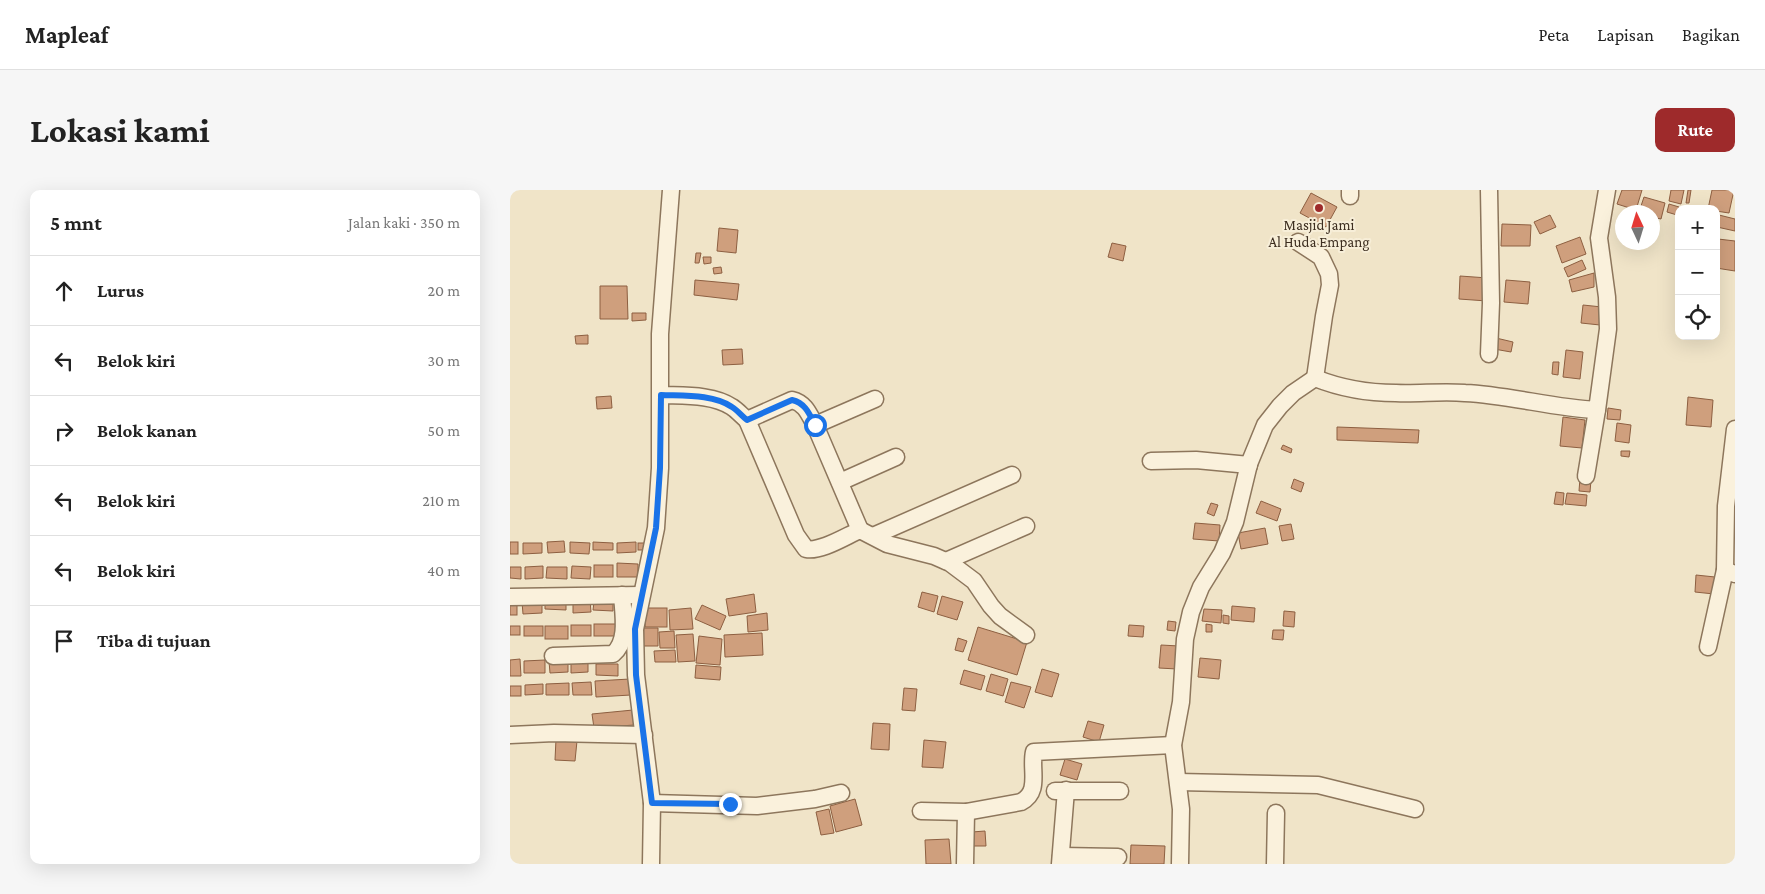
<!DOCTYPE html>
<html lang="id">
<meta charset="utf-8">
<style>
body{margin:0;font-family:"Crimson Pro",serif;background:#f6f6f6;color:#222}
.controls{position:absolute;right:15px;top:15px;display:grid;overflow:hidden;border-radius:10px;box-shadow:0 5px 20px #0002}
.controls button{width:45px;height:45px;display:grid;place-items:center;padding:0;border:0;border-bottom:1px solid #e0e0e0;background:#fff;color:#222;font:25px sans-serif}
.compass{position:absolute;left:1105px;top:15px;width:45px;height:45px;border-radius:50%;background:#fff;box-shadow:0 5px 20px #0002;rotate:356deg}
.stop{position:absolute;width:15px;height:15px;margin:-11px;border:4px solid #1a73e8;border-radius:50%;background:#fff}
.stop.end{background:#1a73e8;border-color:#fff;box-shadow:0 1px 5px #0008}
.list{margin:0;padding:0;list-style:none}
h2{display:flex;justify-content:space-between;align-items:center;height:65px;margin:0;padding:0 20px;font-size:21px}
h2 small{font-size:16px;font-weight:400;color:#767676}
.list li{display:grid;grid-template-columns:32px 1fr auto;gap:15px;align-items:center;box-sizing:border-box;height:70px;padding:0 20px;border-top:1px solid #e0e0e0}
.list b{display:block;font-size:19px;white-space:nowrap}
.list em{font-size:16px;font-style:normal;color:#767676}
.icon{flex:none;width:28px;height:28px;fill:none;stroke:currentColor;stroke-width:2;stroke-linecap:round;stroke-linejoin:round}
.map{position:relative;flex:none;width:1225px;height:674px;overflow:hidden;border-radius:10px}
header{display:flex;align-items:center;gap:30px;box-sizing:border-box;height:70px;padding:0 25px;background:#fff;border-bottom:1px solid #e0e0e0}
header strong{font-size:24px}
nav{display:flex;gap:28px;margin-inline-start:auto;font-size:18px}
.intro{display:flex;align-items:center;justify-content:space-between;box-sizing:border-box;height:120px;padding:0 30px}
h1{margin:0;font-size:35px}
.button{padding:12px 22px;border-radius:10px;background:#9e2a2b;color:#fff;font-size:18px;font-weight:700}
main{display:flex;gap:30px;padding:0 30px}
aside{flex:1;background:#fff;border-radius:10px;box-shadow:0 5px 20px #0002}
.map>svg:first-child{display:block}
.building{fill:#cf9f7d;stroke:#8d5f41}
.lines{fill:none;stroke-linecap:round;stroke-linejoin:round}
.street-casing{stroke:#8d765c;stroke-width:19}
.street{stroke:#faf1dc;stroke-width:16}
.route{stroke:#1a73e8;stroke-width:6}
.poi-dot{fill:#9e2a2b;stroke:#f7eed8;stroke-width:2}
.labels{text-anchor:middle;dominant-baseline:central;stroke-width:4;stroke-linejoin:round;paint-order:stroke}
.poi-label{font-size:15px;fill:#3d2e20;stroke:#f7eed8}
</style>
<header>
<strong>Mapleaf</strong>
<nav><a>Peta</a><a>Lapisan</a><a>Bagikan</a></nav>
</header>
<div class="intro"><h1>Lokasi kami</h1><a class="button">Rute</a></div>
<main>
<aside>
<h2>5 mnt<small>Jalan kaki · 350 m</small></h2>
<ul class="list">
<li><svg class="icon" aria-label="ahead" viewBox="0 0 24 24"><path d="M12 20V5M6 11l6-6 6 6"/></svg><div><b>Lurus</b></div><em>20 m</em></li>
<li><svg class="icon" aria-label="left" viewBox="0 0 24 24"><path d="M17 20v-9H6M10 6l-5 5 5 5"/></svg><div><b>Belok kiri</b></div><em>30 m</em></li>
<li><svg class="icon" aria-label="right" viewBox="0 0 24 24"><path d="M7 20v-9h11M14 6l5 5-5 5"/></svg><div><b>Belok kanan</b></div><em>50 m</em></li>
<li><svg class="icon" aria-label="left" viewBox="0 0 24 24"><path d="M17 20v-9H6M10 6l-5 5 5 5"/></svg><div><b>Belok kiri</b></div><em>210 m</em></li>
<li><svg class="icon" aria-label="left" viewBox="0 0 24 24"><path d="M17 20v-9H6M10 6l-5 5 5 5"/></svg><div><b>Belok kiri</b></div><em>40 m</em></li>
<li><svg class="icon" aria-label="arrive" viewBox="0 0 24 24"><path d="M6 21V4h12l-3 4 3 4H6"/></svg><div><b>Tiba di tujuan</b></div></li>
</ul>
</aside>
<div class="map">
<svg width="1225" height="674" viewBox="0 0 1225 674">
<rect width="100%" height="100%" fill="#f0e4c8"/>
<g class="building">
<path d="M1112,0H1132L1126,20L1107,14Z"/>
<path d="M1161,0H1174L1171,14L1159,11Z"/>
<path d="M1178,0H1181L1179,13H1176Z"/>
<path d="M1202,0H1224L1219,23L1206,21V19H1198Z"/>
<path d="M801,3L827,17L816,37L790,23Z"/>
<path d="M1134,7L1155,13L1151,29L1142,27V22H1129Z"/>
<path d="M1159,14L1169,17L1167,25L1157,22Z"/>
<path d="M1040,25L1046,37L1030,44L1024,32Z"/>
<path d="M1209,25L1225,29V41L1207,37Z"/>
<path d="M992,34L1021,35L1020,56H991Z"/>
<path d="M209,38L228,40L226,63L207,61Z"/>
<path d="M1070,47L1076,64L1052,73L1046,56Z"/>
<path d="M1208,49L1225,51V81L1206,78Z"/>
<path d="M602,53L616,56L613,71L598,67Z"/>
<path d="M186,63H191L189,73H185Z"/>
<path d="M193,67H201V73L194,74Z"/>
<path d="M1072,70L1076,79L1058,87L1054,78Z"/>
<path d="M211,77L212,83L204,84L203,78Z"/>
<path d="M1084,83V97L1062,102L1059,90Z"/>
<path d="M950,86L978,88L977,111L949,109Z"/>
<path d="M185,90L229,94L227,110L184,105Z"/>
<path d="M996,90L1020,92L1018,114L994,112Z"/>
<path d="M90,96H117L118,129H90Z"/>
<path d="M1073,115L1092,117L1090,135L1071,133Z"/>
<path d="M122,123H136V130L122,131Z"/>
<path d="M78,145V154H66L65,146Z"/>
<path d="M986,148L1003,152L1001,162L984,159Z"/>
<path d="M232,159L233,174L213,175L212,160Z"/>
<path d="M1056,160L1073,162L1070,189L1053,187Z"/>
<path d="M1043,172H1049L1048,185L1042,184Z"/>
<path d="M101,206L102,218L87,219L86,207Z"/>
<path d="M1178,207L1203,210L1201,237L1176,235Z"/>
<path d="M1098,218L1111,220L1110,230L1097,229Z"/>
<path d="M1053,227L1075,230L1072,258L1050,256Z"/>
<path d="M1107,233L1121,235L1119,253L1105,251Z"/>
<path d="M827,237L909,240L908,253L827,250Z"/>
<path d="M773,255L782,259L781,263L771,259Z"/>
<path d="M1111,261H1120L1119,267L1111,266Z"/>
<path d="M1070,288L1081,290L1080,302L1069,301Z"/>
<path d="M784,289L794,293L791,302L781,298Z"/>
<path d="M1046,302L1054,303L1053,315L1044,314Z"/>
<path d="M1057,303L1077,305L1076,316L1055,314Z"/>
<path d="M751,311L771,319L767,331L746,323Z"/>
<path d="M701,313L708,315L704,326L697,323Z"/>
<path d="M685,333L710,335L709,351L683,349Z"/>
<path d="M781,334L784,349L772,351L769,336Z"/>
<path d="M755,338L758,354L731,359L728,343Z"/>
<path d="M54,351L55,362L38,363L37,352Z"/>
<rect x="0" y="352" width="8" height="12"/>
<path d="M60,352L80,353L79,364L60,363Z"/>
<path d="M83,352L103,353V360H83Z"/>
<path d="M126,352V362L107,363V353Z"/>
<path d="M13,353H32V363L13,364Z"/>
<rect x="128" y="353" width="10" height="7"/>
<path d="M107,373L128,374V387H107Z"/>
<rect x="84" y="375" width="19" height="12"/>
<path d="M33,376V388L15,389V377Z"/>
<path d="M62,376L81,377L80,389L61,388Z"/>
<path d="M0,377H11V389L0,388Z"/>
<path d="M37,377H57V389L36,388Z"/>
<path d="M1186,385L1205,387L1204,404L1185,402Z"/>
<path d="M412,402L428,406L424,422L408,417Z"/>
<path d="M244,404L246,422L219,426L216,409Z"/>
<path d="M432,406L453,412L447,430L427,424Z"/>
<path d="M80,410L81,422L63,423V412Z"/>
<path d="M35,411L56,412V420L35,419Z"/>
<path d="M12,412H32V423L13,424Z"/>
<path d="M84,412L103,413V421L83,420Z"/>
<rect x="0" y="413" width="7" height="12"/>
<path d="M192,415L216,426L210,440L185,429Z"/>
<path d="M722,416L745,418L744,432L721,430Z"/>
<rect x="135" y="418" width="22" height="19"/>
<path d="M181,418L183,439L160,440L159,420Z"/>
<path d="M694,419L712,420L711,433L692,431Z"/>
<path d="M774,421L785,422L784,437L773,436Z"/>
<path d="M257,423L258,440L238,442L237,426Z"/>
<path d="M713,425L719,426V434L713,433Z"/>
<path d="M658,431L666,432L665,441L657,440Z"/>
<rect x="84" y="434" width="22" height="12"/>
<path d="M696,434L702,435V442H696Z"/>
<rect x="61" y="435" width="20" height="11"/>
<path d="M619,435L634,436L633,447L618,446Z"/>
<rect x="0" y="436" width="10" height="9"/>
<rect x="14" y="436" width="19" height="10"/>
<rect x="35" y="436" width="23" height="13"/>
<path d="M468,437L517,452L507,485L458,470Z"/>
<path d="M131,438H148V456H132Z"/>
<path d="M763,440H774L773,450L762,449Z"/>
<path d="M164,441L165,458H150L149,442Z"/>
<path d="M252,443L253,465L215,467L214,445Z"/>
<path d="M183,444L185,471L168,472L166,445Z"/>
<path d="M189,446L212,449L210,475L186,473Z"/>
<path d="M448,448L457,451L453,462L445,460Z"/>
<path d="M651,455L669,456L667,479L649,478Z"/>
<path d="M165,460L166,472H145L144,461Z"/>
<path d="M690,468L711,470L709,489L688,487Z"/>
<path d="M10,469L11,486H0V470Z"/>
<path d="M35,470V483H14V471Z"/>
<path d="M58,470V482L40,483L39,471Z"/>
<path d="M61,470H78V482L61,483Z"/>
<path d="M86,474H108V486L86,485Z"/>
<path d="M186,475L211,477L210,490L185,488Z"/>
<path d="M532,479L549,484L542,507L525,502Z"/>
<path d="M454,480L475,486L471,500L450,494Z"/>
<path d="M481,484L498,489L493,506L476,501Z"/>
<path d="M120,489L121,505L86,507L85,491Z"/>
<path d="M81,492L82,505H63L62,493Z"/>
<path d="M501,492L521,497L514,518L495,512Z"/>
<path d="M59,493V505H36V494Z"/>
<path d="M33,494V504L15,505V495Z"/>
<rect x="0" y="496" width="11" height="10"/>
<path d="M394,498L407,499L405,521L392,520Z"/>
<path d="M123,520L124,535L84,538L82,524Z"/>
<path d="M578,531L594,535L589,552L573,547Z"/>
<path d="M363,533L380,534L379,560L361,559Z"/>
<path d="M46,549L67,551L65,571L45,570Z"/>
<path d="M414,550L436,552L433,578L412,577Z"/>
<path d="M555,569L572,574L567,590L550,585Z"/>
<path d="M345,609L352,635L326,642L320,616Z"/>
<path d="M319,619L324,643L311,645L306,622Z"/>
<path d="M475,641L476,656H462V642Z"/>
<path d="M439,649L441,674H416L415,650Z"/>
<path d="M621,655L655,656L654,674H620Z"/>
</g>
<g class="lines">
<defs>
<g id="street">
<path d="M979,0L981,113L979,164"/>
<path d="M840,6V0"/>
<path d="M788,52L811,67L819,84L820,95L814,126L805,188"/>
<path d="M151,205C173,206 203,204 222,217C227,220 232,226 237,230L282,210C295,213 299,224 305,235L350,340"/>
<path d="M237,230L286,345L296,359C311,362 336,346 350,340L377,354L424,366L440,373L464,391L481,416L490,426L516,445"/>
<path d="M305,235L365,209"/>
<path d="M1225,239L1216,316L1215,380L1225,384"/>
<path d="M641,271L686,270L739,275"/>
<path d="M1076,286L1087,220"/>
<path d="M330,292L386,267"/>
<path d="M363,346L502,285"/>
<path d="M436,371L516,336"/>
<path d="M0,407L131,405"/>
<path d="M1198,457L1215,380"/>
<path d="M43,466L103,464C119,451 113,423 112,405"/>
<path d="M0,545L44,543L134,545"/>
<path d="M668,592L808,595L905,619"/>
<path d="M545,601H610"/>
<path d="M142,613L247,616L305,609L331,603"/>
<path d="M411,621L456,622L511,612C531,602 520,579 524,562L663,555"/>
<path d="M551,666L608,667"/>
<path d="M141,674L142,613L126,485L125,439L146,338L150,278V144L161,0"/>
<path d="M455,674L456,622"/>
<path d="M550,674L556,600"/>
<path d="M670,674L671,619L663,555L671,512L675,449L681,422L691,397L712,363L725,332L739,274L755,235L770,216L783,203L805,188C830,198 859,203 886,203C909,204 932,201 955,203C999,205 1043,218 1087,220L1098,139L1097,107L1089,48L1097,0"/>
<path d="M765,674L766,623"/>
</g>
</defs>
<use href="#street" class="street-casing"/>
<use href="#street" class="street"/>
</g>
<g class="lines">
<path class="route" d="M220,614L142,613L126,485L125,439L146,338L150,278L151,205C173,206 203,204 222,217C227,220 232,226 237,230L282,210C295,213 299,223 305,235"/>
</g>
<circle class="poi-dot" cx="809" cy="18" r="5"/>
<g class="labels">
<g class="poi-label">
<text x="809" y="35">Masjid Jami<tspan x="809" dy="17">Al Huda Empang</tspan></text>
</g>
</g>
</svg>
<div class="controls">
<button>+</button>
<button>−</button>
<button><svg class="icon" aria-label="locate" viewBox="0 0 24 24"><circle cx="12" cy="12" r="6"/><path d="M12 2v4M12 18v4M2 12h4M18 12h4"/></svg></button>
</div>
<svg class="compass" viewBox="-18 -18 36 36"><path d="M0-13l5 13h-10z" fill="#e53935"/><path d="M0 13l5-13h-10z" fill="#767676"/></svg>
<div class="stop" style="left:305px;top:235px"></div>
<div class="stop end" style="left:220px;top:614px"></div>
</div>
</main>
